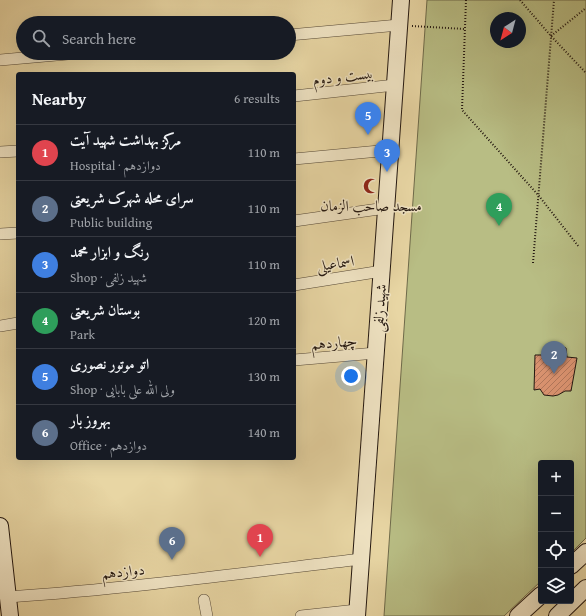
<!DOCTYPE html>
<meta charset="utf-8">
<style>
body{margin:0;font-family:"Gentium Book Plus",Amiri,serif;background:#20242c;color:#f1f3f6}
.controls{position:absolute;right:12px;bottom:12px;display:grid;overflow:hidden;border-radius:4px;box-shadow:0 4px 16px #0002}
.controls button{width:36px;height:36px;display:grid;place-items:center;padding:0;border:0;border-bottom:1px solid #363941;background:#171b24;color:#f1f3f6;font:20px sans-serif}
.compass{position:absolute;left:490px;top:12px;width:36px;height:36px;border-radius:50%;background:#171b24;box-shadow:0 4px 16px #0002;rotate:216deg}
.you{position:absolute;left:351px;top:376px;width:14px;height:14px;margin:-10px;border:3px solid #fff;border-radius:50%;background:#1a73e8;box-shadow:0 0 0 6px #1a73e833}
.badge{display:grid;place-items:center;width:26px;height:26px;border-radius:50%;background:#1a73e8;color:#fff;font-size:13px;font-weight:700}
.pin{position:absolute;translate:-50% -33px;filter:drop-shadow(0 1px 2px #0008)}
.pin::after{content:'';position:absolute;top:21px;width:14px;height:12px;background:inherit;clip-path:polygon(0 0,100% 0,50% 100%)}
.list{margin:0;padding:0;list-style:none}
h2{display:flex;justify-content:space-between;align-items:center;height:52px;margin:0;padding:0 16px;font-size:17px}
h2 small{font-size:13px;font-weight:400;color:#9ea1a6}
.list li{display:grid;grid-template-columns:26px 1fr auto;gap:12px;align-items:center;box-sizing:border-box;height:56px;padding:0 16px;border-top:1px solid #363941}
.list b{display:block;font-size:15px;white-space:nowrap}
.list p{margin:0;font-size:13px;white-space:nowrap;color:#9ea1a6}
.list em{font-size:13px;font-style:normal;color:#9ea1a6}
.icon{flex:none;width:22px;height:22px;fill:none;stroke:currentColor;stroke-width:2;stroke-linecap:round;stroke-linejoin:round}
.map{position:relative;flex:none;width:586px;height:616px;overflow:hidden}
.search{position:absolute;background:#171b24;box-shadow:0 4px 16px #0002;left:16px;top:16px;width:280px;height:44px;display:flex;align-items:center;gap:10px;box-sizing:border-box;padding:0 14px;border-radius:22px;color:#9ea1a6;font-size:15px}
.panel{position:absolute;background:#171b24;box-shadow:0 4px 16px #0002;left:16px;top:72px;width:280px;height:388px;border-radius:4px}
.map>svg:first-child{display:block}
.green{fill:#b8bd84;stroke:#6e6a4a;fill-rule:evenodd}
.building{fill:url(#building-hatch);stroke:#231710}
.lines{fill:none;stroke-linecap:round;stroke-linejoin:round}
.street-casing{stroke:#544735;stroke-width:12}
.secondary-casing{stroke:#231710;stroke-width:18}
.path{stroke:#231710;stroke-width:2;stroke-dasharray:1 2;stroke-linecap:butt}
.street{stroke:#f0e4c4;stroke-width:11}
.secondary{stroke:#f0e4c4;stroke-width:16}
.labels{text-anchor:middle;dominant-baseline:central;stroke-width:3;stroke-linejoin:round;paint-order:stroke}
.street-label{font-size:15px;fill:#231710;stroke:#f0e4c4}
.poi-label{font-size:15px;fill:#231710;stroke:#f0e4c4}
</style>
<div class="map">
<svg width="586" height="616" viewBox="0 0 586 616">
<defs>
<pattern id="building-hatch" width="6" height="6" patternUnits="userSpaceOnUse"><rect width="6" height="6" fill="#d9926f"/><path d="M-1 1l2-2M0 6l6-6M5 7l2-2" fill="none" stroke="#b0765a"/></pattern>
</defs>
<rect width="100%" height="100%" fill="#e8d6a4"/>
<filter id="stains"><feTurbulence type="fractalNoise" baseFrequency=".005" numOctaves="4"/><feColorMatrix values="0 0 0 0 .2 0 0 0 0 .09 0 0 0 0 .02 0 0 0 .5 -.17"/></filter>
<radialGradient id="worn" r=".72"><stop offset=".6" stop-color="#630" stop-opacity="0"/><stop offset="1" stop-color="#630" stop-opacity=".3"/></radialGradient>
<path class="green" d="M427,0H586V538L571,553V463H541V581L504,616H384ZM496,18H520V42H496Z"/>
<path class="building" d="M559,345L566,348L567,357L577,358L571,391H565L558,395L553,396L544,395L540,389L534,390L535,355H543L547,349Z"/>
<g class="lines">
<defs>
<g id="street">
<path d="M289,35L399,25"/>
<path d="M0,60L79,53"/>
<path d="M294,96L395,85"/>
<path d="M0,152L18,151"/>
<path d="M294,159L390,150"/>
<path d="M294,221L386,208"/>
<path d="M0,234L18,233"/>
<path d="M294,285L382,271"/>
<path d="M0,326L18,323"/>
<path d="M294,360L376,353"/>
<path d="M8,597C126,589 244,573 361,559"/>
<path d="M204,600L207,616"/>
<path d="M301,616L357,610"/>
</g>
<g id="secondary">
<path d="M0,526L10,616"/>
<path d="M571,566L586,552"/>
<path d="M357,616L401,0"/>
<path d="M518,616L541,595"/>
<path d="M557,616L586,588"/>
</g>
</defs>
<use href="#street" class="street-casing"/>
<use href="#secondary" class="secondary-casing"/>
<g class="path">
<path d="M466,0L462,110L539,196L579,247"/>
<path d="M520,0L551,36L586,73"/>
<path d="M412,26L465,29"/>
<path d="M551,36L586,8"/>
<path d="M533,263L554,0"/>
</g>
<use href="#street" class="street"/>
<use href="#secondary" class="secondary"/>
</g>
<defs>
<symbol id="mosque-bare" viewBox="-9 -9 18 18"><path d="M3.5-4.9A6 6 0 1 0 3.5 4.9A5 5 0 1 1 3.5-4.9Z" fill="#8f2418" stroke="#f0e4c4" stroke-width="2.5" paint-order="stroke"/></symbol>
</defs>
<g fill-rule="evenodd">
<use href="#mosque-bare" x="360" y="175" width="22" height="22"/>
</g>
<g class="labels">
<g class="street-label">
<text transform="translate(343 76) rotate(-7)">بیست و دوم</text>
<text transform="translate(335 263) rotate(-9)">اسماعیلی</text>
<text transform="translate(379 308) rotate(-86)">شهید زلفی</text>
<text transform="translate(334 342) rotate(-5)">چهاردهم</text>
<text transform="translate(123 571) rotate(-6)">دوازدهم</text>
</g>
<g class="poi-label">
<text x="371" y="205">مسجد صاحب الزمان</text>
</g>
</g>
<rect width="100%" height="100%" filter="url(#stains)"/>
<rect width="100%" height="100%" fill="url(#worn)"/>
</svg>
<div class="controls">
<button>+</button>
<button>−</button>
<button><svg class="icon" aria-label="locate" viewBox="0 0 24 24"><circle cx="12" cy="12" r="6"/><path d="M12 2v4M12 18v4M2 12h4M18 12h4"/></svg></button>
<button><svg class="icon" aria-label="layers" viewBox="0 0 24 24"><path d="M12 4l9 5-9 5-9-5zM3 14l9 5 9-5"/></svg></button>
</div>
<svg class="compass" viewBox="-18 -18 36 36"><path d="M0-13l5 13h-10z" fill="#e53935"/><path d="M0 13l5-13h-10z" fill="#9ea1a6"/></svg>
<div class="you"></div>
<div class="pin badge" style="left:260px;top:557px;background:#e0444e">1</div>
<div class="pin badge" style="left:554px;top:374px;background:#5c6f8a">2</div>
<div class="pin badge" style="left:387px;top:172px;background:#3f7fe0">3</div>
<div class="pin badge" style="left:499px;top:226px;background:#2e9e5b">4</div>
<div class="pin badge" style="left:368px;top:135px;background:#3f7fe0">5</div>
<div class="pin badge" style="left:172px;top:560px;background:#5c6f8a">6</div>
<div class="search"><svg class="icon" aria-label="search" viewBox="0 0 24 24"><circle cx="10" cy="10" r="6"/><path d="M15 15l6 6"/></svg>Search here</div>
<section class="panel">
<h2>Nearby<small>6 results</small></h2>
<ul class="list">
<li><span class="badge" style="background:#e0444e">1</span><div><b>مرکز بهداشت شهید آیت</b><p>Hospital · دوازدهم</p></div><em>110 m</em></li>
<li><span class="badge" style="background:#5c6f8a">2</span><div><b>سرای محله شهرک شریعتی</b><p>Public building</p></div><em>110 m</em></li>
<li><span class="badge" style="background:#3f7fe0">3</span><div><b>رنگ و ابزار محمد</b><p>Shop · شهید زلفی</p></div><em>110 m</em></li>
<li><span class="badge" style="background:#2e9e5b">4</span><div><b>بوستان شریعتی</b><p>Park</p></div><em>120 m</em></li>
<li><span class="badge" style="background:#3f7fe0">5</span><div><b>اتو موتور نصوری</b><p>Shop · ولی الله علی‌ بابایی</p></div><em>130 m</em></li>
<li><span class="badge" style="background:#5c6f8a">6</span><div><b>بهروز بار</b><p>Office · دوازدهم</p></div><em>140 m</em></li>
</ul>
</section>
</div>
